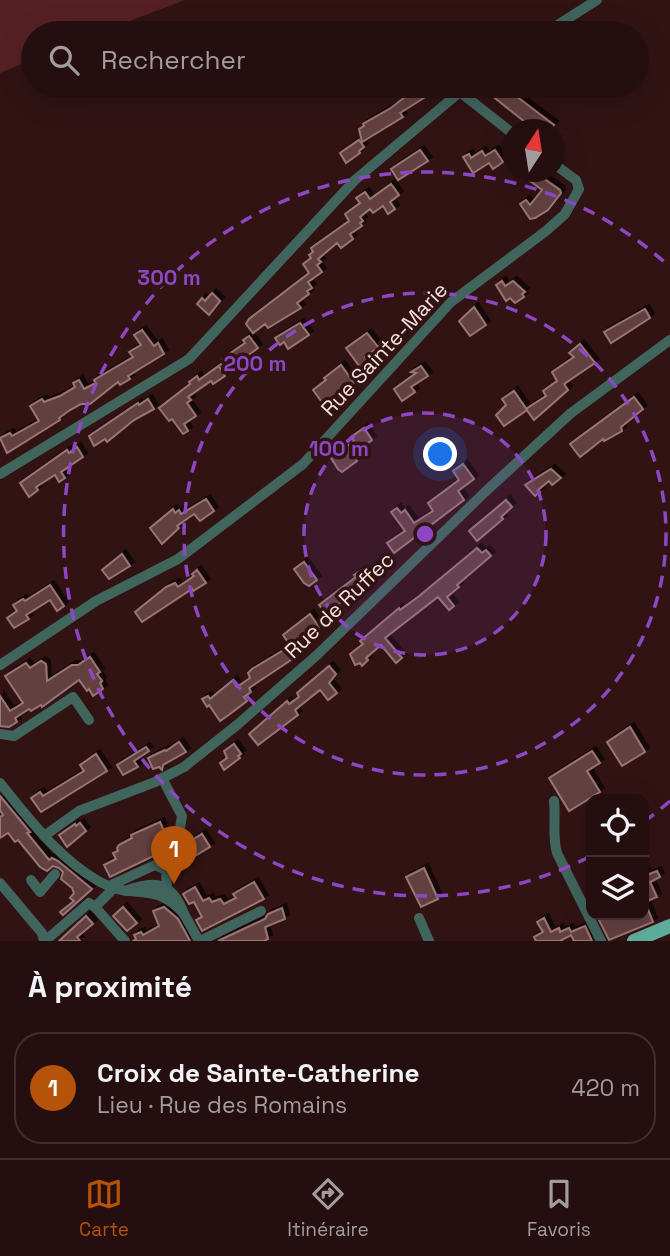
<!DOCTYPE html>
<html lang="fr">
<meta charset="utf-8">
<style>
body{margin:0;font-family:"Space Grotesk",sans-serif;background:#2d1718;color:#f1f3f6}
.controls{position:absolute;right:21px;bottom:21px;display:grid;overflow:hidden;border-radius:14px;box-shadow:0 7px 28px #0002}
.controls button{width:63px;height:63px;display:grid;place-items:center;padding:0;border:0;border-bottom:2px solid #422e2f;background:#250e0f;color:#f1f3f6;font:35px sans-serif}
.compass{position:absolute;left:502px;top:119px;width:63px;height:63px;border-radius:50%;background:#250e0f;box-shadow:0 7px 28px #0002;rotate:12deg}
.you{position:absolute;left:441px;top:455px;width:24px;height:24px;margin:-18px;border:5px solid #fff;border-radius:50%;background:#1a73e8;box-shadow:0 0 0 10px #1a73e833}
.badge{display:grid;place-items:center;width:46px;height:46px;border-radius:50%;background:#b45309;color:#fff;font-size:23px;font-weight:700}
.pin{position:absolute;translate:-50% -58px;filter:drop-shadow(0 2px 4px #0008)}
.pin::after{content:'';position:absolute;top:37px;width:24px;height:21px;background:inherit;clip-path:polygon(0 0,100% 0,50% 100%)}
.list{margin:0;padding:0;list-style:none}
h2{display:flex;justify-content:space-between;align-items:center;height:91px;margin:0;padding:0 28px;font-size:30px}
h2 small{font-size:23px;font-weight:400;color:#a39c9e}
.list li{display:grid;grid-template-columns:46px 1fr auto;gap:21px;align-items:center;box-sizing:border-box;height:112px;margin:0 14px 14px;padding:0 14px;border:2px solid #422e2f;border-radius:28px}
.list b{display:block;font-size:26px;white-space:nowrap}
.list p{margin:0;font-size:23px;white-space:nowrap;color:#a39c9e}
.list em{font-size:23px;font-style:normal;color:#a39c9e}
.icon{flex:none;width:38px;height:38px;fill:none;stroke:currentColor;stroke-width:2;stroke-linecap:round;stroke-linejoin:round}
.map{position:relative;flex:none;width:670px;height:941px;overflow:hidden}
.search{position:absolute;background:#250e0f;box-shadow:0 7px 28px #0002;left:21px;right:21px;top:21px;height:77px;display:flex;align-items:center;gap:18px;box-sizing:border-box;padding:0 24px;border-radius:38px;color:#a39c9e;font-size:26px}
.sheet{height:217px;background:#250e0f}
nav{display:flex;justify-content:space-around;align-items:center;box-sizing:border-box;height:98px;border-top:2px solid #422e2f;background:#250e0f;font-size:19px;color:#a39c9e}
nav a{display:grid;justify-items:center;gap:4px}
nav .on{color:#b45309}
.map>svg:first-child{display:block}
.green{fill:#552024}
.building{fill:#624040;stroke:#9a7474;stroke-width:2;filter:url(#shadow)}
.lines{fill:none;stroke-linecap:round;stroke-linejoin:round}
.minor{stroke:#40655c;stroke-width:10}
.major{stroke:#5eae9b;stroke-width:14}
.ring{fill:none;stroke:#8d47c4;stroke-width:3.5;stroke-dasharray:12 9}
.labels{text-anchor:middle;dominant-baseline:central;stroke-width:7;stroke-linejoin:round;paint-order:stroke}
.street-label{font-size:21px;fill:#f6e0e0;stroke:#311314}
.centre{fill:#8d47c4;stroke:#311314;stroke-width:3.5}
.ring-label{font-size:21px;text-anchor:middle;font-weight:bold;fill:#8d47c4;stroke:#311314;stroke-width:7;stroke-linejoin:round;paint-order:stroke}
</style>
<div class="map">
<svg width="670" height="941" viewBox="0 0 670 941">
<defs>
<filter id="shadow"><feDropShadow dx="4" dy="-4" stdDeviation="0" flood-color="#0009"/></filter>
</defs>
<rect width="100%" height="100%" fill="#311314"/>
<path class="green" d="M0,0H185L98,33H33V59L0,73Z"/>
<g class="building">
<path d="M489,86H496L510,95L512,93L554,125L550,130H535L486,91Z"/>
<path d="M414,90L419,97L418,95L423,91L427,96L400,113L403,117L362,142L359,129L364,126L363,124L391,108Z"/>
<path d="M359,140L364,147L359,151L360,153L346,163L340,153Z"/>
<path d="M420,150L428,161L398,180L391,169Z"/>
<path d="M495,150L503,162L493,169L489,163L473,173L463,157L469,154L471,158L482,151L485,156Z"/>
<path d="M518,172H543L540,176L560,190L561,193L548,210L535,218L530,219L520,204L526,200L530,205L542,190Z"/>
<path d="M391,184L399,195L390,202L395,209L388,214L383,206L373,213L370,209L360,217L363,221L360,223L362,226L350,234L353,239L341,248L337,243L318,259L321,262L317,265L322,272L308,282L312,288L307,291L309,294L297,303L301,308L268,328L265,324L253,333L246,324L249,319L309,273L303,264L311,258L309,255L313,252L311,248L349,221L345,214L360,203L356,198L365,192L370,199Z"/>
<path d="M502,281L505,286L513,281L525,292L522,294L524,297L515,303L510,298L506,301L496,285Z"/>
<path d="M212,293L220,301L209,315L197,304L202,298L205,301Z"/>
<path d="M474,307L486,325L470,336L459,321Z"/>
<path d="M645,309L650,318L611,343L604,332Z"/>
<path d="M300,323L309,335L288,349L284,342L280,345L275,338Z"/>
<path d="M142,330L154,346L158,343L164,354L128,376L130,379L120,385L118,382L90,404H81L70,410L59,418L60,420L7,453L0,438L10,433L12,436L39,421L30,406L42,399L44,402L60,396L75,387L73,383L79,380L84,389L96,383L94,380L133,357L129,352L141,345L134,335Z"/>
<path d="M367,333L378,347L381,345L386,351L379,356L375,350L365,357L372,368L365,374L346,348Z"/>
<path d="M249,336L258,348L250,354L251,356L232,370L220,368L225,376L213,384L211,381L188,397L191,400L187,403L196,416L184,424L188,431L183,434L172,419L169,421L159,408L190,384L189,382L197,376L199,380L224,362L222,359L245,343L243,340Z"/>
<path d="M580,344L595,363L564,384L568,390L534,420L526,409L546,396L543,391L557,381L552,372L574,357L569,353Z"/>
<path d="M341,365L354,383L324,405L313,390L326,380L324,378Z"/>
<path d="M421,366L428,376L411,387L415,392L402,401L394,389L416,373L411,372Z"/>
<path d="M514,391L527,410L504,426L496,415L506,405L502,399Z"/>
<path d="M634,397L643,409L621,427L622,431L604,441L603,439L580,457L570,444Z"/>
<path d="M148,399L154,409L134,420L107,442L105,439L94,446L89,436L138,403L139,405Z"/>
<path d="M364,428L372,440L352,455L357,461L342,472L338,469L331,458L354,441L351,437Z"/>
<path d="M77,447L83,457L61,472L65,478L59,482L55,475L36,487L38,490L29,497L20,483L67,450L69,453Z"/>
<path d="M463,464L474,479L458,491L464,500L394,553L387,543L405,531L391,512L397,508L401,513L405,510L414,523L433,511L428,503L459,480L453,471Z"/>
<path d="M551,469L561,478L552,485L549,481L538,490L540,492L535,496L525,485Z"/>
<path d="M206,499L214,511L200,521L194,514L177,526L179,528L162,544L150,528L173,509L175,513L179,510L181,514Z"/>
<path d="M506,500L512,507L501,517L503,519L477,541L469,531Z"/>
<path d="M477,548L482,553L486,550L491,556L457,585L459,587L447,597L454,606L449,610L438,597L385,638L402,658L396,663L381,645L366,658L368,660L362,666L360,663L355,665L350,654L363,644L360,641L399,608L400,610L418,597Z"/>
<path d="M122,554L130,566L109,579L102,570Z"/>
<path d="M304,562L317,580L309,586L304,583L294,569Z"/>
<path d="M197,570L206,583L193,591L192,589L142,622L135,612L166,587L175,583L178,587L194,576L192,574Z"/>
<path d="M362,570L370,580L352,593L353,595L325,613L319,605L356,577L354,575Z"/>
<path d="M50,585L64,606L57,611L50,600L26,615L29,619L14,628L7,618L17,611L13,605L23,599L25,601Z"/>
<path d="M310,614L319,627L292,648L283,635Z"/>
<path d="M287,648L294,658L249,688L251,692L244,697L247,701L230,714L220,721L209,705L207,707L202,699L208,696L210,699L233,680L237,687L250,678L248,673L252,669Z"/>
<path d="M90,657L100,672L97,674L102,681L100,683L103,689L93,696L89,689L87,691L79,680L42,707L41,705L31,711L29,709L15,718L17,722L9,727L0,726V696L10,711L23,703L5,676L26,663L30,668L41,661L46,664L47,681L72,665H78Z"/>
<path d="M329,666L336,674L329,683L337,693L328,700L320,690L295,710L298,715L258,745L249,734L287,701L289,704L299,697L297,693Z"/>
<path d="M630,727L645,752L622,766L607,742Z"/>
<path d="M179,742L186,752L163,765L162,770L159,767L153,769L148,758L165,750L166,751Z"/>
<path d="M234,744L241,754L238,756L240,758L224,770L220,763L227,758L224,751Z"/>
<path d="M146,747L149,751L134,761L138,767L123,775L117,765Z"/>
<path d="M592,751L600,763L587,771L600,792L569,811L549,778Z"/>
<path d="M96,754L107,771L41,812L31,798L40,792L43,796L84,771L80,765Z"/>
<path d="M0,796L30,832L27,833L49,860L52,858L58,861L92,889L63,915L60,912L74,901L70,898L74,893L72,888L61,879L63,872L59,868L53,866L47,871L40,867L18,840L15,842L8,833L0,838V817L3,815L0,810Z"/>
<path d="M160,822L169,843L166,850L110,877L104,865L116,859L113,853L118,851L117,848L119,845L132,838L131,835Z"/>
<path d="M80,823L86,831L67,847L59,835L75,824L76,826Z"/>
<path d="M202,834L210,847L183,863L180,857L187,847L186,844Z"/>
<path d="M644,867L647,875L657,871L660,877L650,882L657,897L645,902L653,922L609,940L597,916L604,915L606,918L614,915H644Z"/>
<path d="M424,868L438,899L421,907L406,877Z"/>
<path d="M254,882L264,899L202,931L196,920L202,917L194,902L189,904L183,894L195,887L203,901L209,898L212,902L220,899L224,904L236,898L233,894Z"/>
<path d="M123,907L137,923L127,931L113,916Z"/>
<path d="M164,907L178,919L190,941H133L136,939L134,935L141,932L143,935L159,926L153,911Z"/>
<path d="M282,908L285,919L265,927L268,939L264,941H218L265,919L268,914Z"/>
<path d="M86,916L93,924L77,937L80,941H59Z"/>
<path d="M544,918L551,932L559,928L560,932L569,928L571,932L585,926L592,941H574L571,935L560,941H536L534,937L543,932L537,922Z"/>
</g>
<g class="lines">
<g class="minor">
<path d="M545,33L597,0"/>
<path d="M460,92L512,133"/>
<path d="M0,474L189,359L355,180L467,86"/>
<path d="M0,665L96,601L178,559L303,464L451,302L546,231L565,214L579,189L576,180L554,164"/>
<path d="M0,734L14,736L73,697L89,720"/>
<path d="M162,778L182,816L177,846L164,869"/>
<path d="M0,783C29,819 59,859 100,882C135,901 154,880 184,914C172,882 156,879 125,891"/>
<path d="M554,801C556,819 552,837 557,853L601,941"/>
<path d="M44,836L79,811L155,782L184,767L237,725L317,655L485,492L571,413L670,340"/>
<path d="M31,880L40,892L55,874"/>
<path d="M0,883L42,933L44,941"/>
<path d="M109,886L155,865L166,870L167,887"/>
<path d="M114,888L95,907L125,941"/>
<path d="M184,914L199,941"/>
<path d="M419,918L429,941"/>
<path d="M45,941L89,903L95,907"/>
<path d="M200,941L261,911"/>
</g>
<path class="major" d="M634,941L670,926"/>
</g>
<circle cx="425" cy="534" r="121" fill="#8d47c4" fill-opacity=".12"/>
<g class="ring">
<circle cx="425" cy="534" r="121"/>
<circle cx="425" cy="534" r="241"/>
<path d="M670 801A362 362 0 0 1 645 821M589 857A362 362 0 1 1 670 267"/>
</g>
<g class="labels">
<g class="street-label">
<text transform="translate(384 349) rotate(-47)">Rue Sainte-Marie</text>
<text transform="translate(339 605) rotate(-44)">Rue de Ruffec</text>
</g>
</g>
<circle cx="425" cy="534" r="10" class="centre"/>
<g class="ring-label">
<text x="169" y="285">300 m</text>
<text x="255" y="371">200 m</text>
<text x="339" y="456">100 m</text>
</g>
</svg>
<div class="controls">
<button><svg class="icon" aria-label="locate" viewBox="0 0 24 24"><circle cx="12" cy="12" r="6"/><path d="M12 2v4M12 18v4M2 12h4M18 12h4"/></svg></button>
<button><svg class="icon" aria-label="layers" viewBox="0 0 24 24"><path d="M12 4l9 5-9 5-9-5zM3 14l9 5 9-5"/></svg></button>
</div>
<svg class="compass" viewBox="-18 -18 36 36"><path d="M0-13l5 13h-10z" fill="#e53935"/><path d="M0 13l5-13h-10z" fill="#a39c9e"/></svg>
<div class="you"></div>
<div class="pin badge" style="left:174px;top:884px">1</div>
<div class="search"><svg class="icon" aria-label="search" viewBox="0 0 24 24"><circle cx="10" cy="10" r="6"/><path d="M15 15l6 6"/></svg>Rechercher</div>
</div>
<section class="sheet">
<h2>À proximité<small></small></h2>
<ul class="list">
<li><span class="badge">1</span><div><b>Croix de Sainte-Catherine</b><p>Lieu · Rue des Romains</p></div><em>420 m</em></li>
</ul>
</section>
<nav>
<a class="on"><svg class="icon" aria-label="map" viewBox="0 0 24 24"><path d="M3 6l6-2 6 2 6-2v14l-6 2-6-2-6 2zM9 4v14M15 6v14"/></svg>Carte</a>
<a><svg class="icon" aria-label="directions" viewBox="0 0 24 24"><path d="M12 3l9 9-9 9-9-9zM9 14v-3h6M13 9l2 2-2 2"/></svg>Itinéraire</a>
<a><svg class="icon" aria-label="saved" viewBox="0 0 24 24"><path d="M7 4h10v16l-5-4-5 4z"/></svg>Favoris</a>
</nav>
